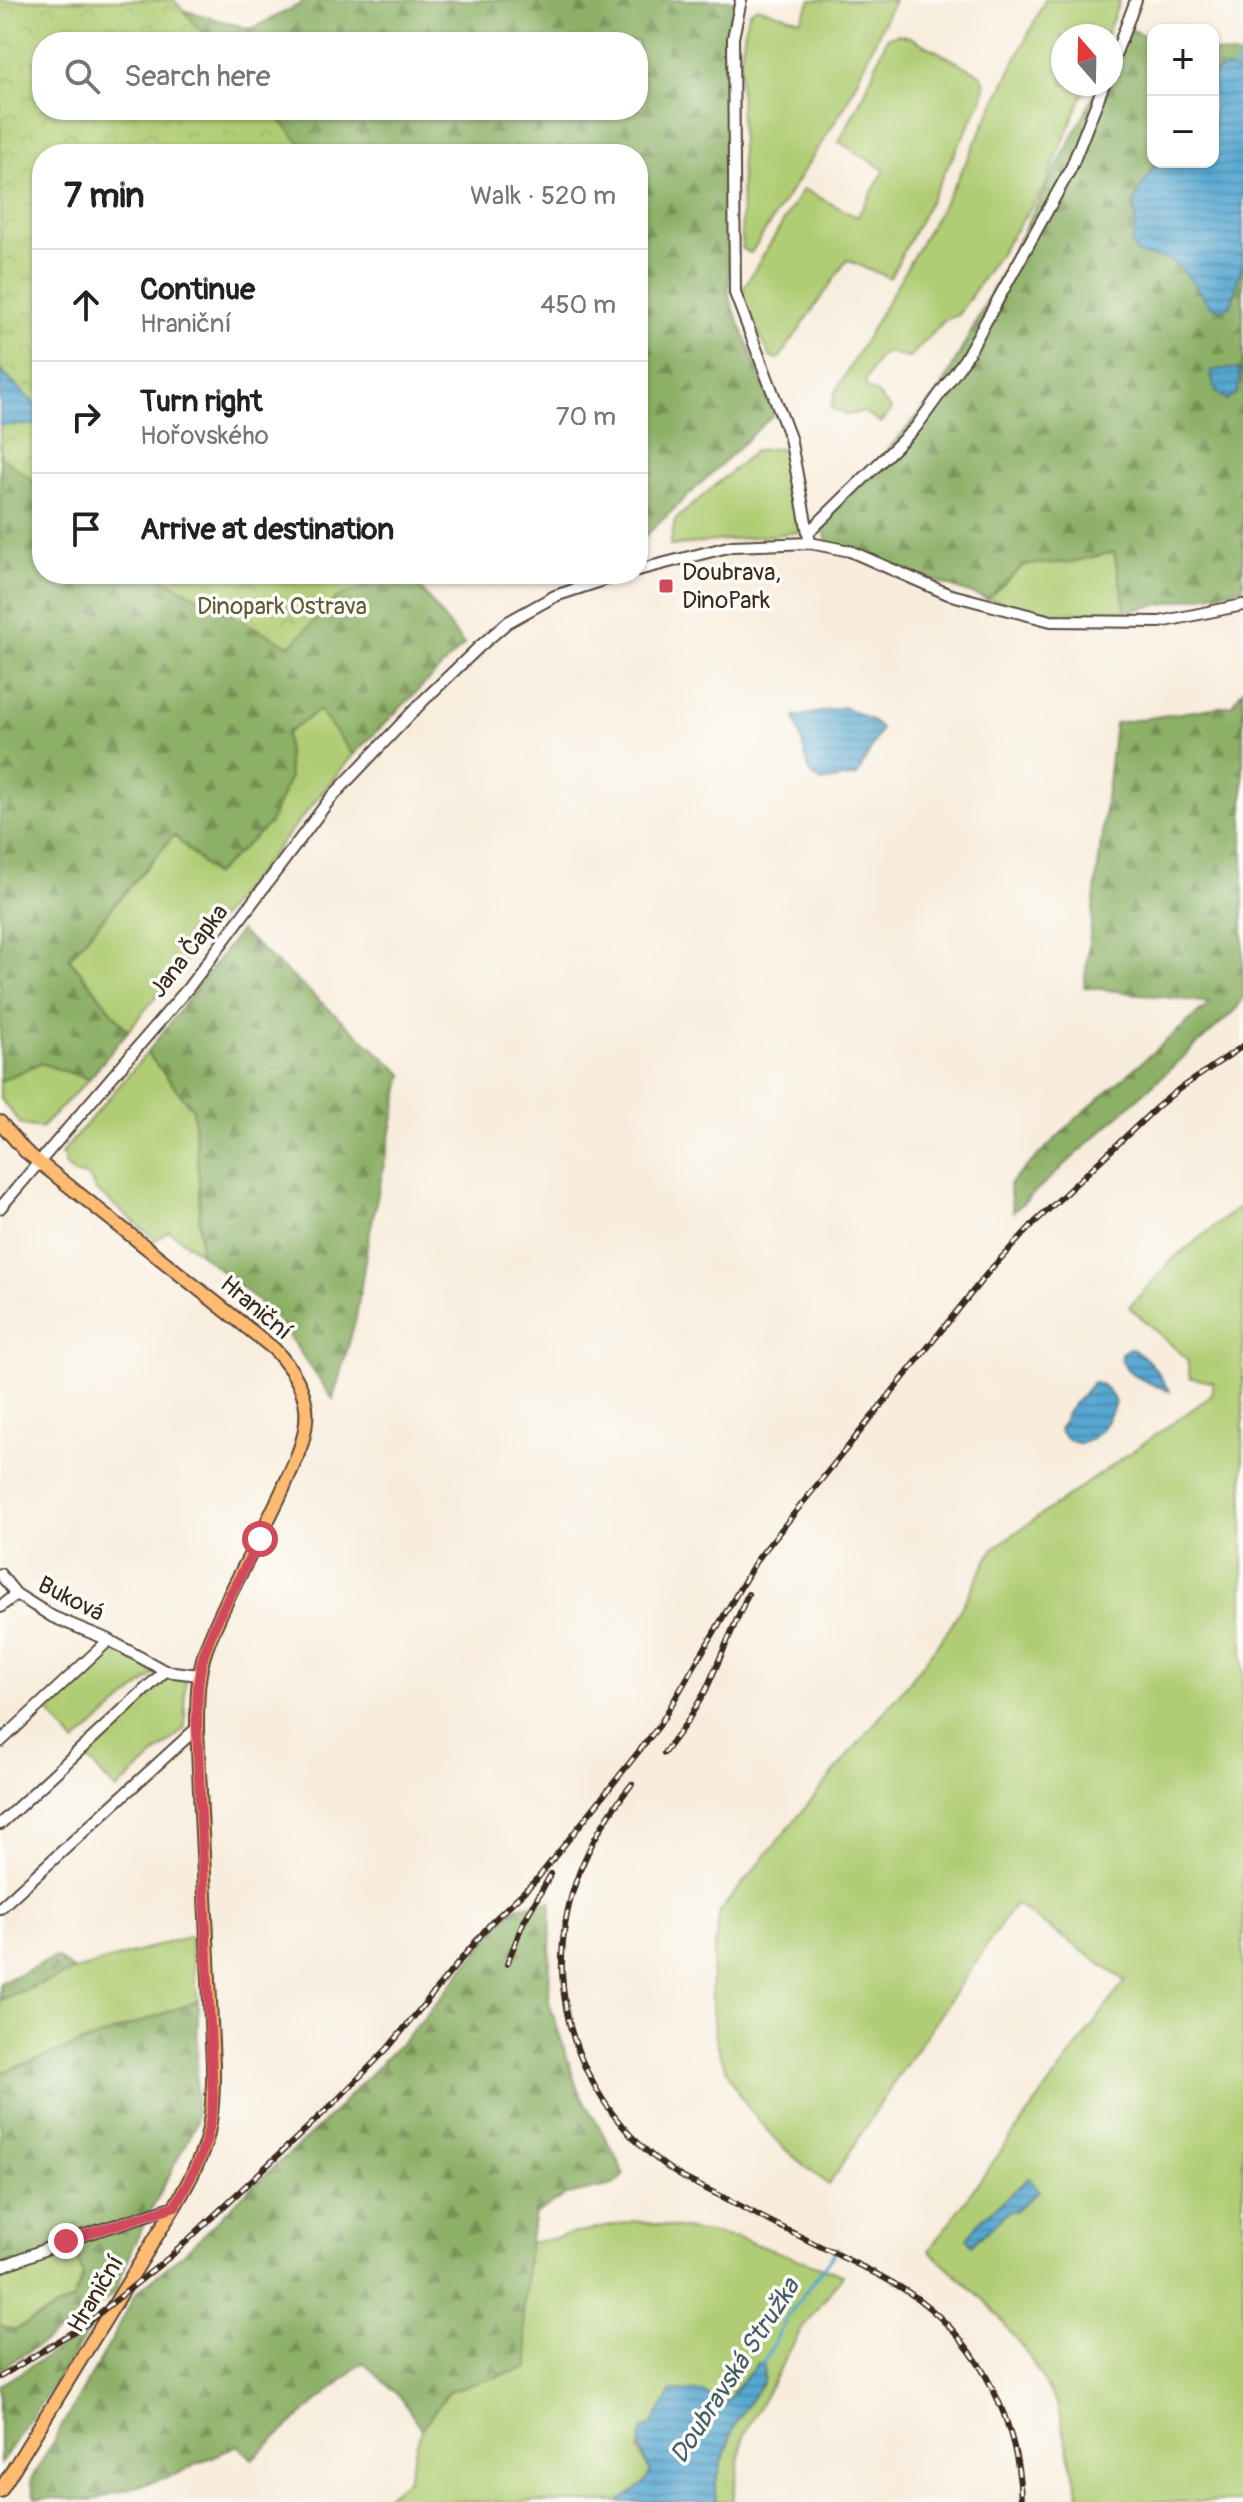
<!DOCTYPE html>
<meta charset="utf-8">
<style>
body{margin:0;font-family:Pangolin,sans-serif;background:#f2f2f2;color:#202124}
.controls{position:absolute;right:24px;top:24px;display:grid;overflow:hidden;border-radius:16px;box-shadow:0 2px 6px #0004}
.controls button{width:72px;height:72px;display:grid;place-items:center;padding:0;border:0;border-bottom:2px solid #e0e0e0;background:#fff;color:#202124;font:40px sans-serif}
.compass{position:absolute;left:1051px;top:24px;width:72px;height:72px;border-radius:50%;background:#fff;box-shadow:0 2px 6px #0004;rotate:340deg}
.stop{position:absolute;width:24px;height:24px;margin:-18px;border:6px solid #d1495b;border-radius:50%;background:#fff}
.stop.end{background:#d1495b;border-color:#fff;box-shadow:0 2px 8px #0008}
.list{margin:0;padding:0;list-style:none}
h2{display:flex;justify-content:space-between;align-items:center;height:104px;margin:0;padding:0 32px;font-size:34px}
h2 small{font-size:26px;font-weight:400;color:#757577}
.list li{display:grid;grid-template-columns:52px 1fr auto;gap:24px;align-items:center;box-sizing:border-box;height:112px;padding:0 32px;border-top:2px solid #e0e0e0}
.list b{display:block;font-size:30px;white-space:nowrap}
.list p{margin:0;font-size:26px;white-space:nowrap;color:#757577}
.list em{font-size:26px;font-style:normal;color:#757577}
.icon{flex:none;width:44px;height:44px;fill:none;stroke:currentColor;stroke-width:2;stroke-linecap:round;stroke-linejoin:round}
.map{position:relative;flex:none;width:1243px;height:2502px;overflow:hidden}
.search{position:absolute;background:#fff;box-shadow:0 2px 6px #0004;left:32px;top:32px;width:616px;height:88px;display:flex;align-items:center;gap:20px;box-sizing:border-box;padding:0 28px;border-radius:32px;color:#757577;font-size:30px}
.panel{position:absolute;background:#fff;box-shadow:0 2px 6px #0004;left:32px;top:144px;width:616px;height:440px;border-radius:32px}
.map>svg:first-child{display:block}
.green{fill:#b0cd74;stroke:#767c49;stroke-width:2}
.forest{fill:url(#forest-firs);stroke:#646d42;stroke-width:2}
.park{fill:url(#park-crowns);stroke:#767c49;stroke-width:2}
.water{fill:url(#water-rules);stroke:#486878;stroke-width:2}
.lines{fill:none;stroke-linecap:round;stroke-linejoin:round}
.stream{stroke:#56a7d1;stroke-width:3}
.minor-casing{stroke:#57473b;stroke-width:14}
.major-casing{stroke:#57473b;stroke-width:16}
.minor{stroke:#fff;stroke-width:10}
.major{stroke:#ffbb71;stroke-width:12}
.rail-casing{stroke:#3b2a1e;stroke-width:6}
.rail{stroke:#fdfcf7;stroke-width:3;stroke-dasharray:9;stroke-linecap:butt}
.route{stroke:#d1495b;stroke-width:10}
.poi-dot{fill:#d1495b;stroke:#fdfcf7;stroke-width:3}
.labels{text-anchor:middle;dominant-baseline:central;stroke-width:7;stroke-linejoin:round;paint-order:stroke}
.poi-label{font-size:24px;fill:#3b2a1e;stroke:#fdfcf7;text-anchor:start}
.park-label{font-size:24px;fill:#5e5b38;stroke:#fdfcf7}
.street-label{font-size:24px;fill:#3b2a1e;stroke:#fdfcf7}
.water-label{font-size:26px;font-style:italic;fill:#465c66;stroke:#fdfcf7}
</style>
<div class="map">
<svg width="1243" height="2502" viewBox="0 0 1243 2502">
<defs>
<pattern id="forest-firs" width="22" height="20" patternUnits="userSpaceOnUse" patternTransform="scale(2)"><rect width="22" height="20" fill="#8cb066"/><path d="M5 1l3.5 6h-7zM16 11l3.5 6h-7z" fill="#748f53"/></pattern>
<pattern id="park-crowns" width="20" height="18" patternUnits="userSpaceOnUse" patternTransform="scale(2)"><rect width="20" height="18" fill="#b0cd74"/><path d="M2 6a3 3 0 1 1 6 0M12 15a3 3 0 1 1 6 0" fill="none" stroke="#98b064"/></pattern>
<pattern id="water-rules" width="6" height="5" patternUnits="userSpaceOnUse" patternTransform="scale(2)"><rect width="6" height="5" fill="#56a7d1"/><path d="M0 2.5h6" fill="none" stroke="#4888a9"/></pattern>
</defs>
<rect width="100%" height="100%" fill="#fdfcf7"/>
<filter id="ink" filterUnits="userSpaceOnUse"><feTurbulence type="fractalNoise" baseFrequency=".0125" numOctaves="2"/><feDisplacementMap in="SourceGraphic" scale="16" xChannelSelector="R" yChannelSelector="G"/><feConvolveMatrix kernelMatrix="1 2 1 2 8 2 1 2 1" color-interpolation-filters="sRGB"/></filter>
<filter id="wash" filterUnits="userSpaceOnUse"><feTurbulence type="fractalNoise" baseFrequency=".006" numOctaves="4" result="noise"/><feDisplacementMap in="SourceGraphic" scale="32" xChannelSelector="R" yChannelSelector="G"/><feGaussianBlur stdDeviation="1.8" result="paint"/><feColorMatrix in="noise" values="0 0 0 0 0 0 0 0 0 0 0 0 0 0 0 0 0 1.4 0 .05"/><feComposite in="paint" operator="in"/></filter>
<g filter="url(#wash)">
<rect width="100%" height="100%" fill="#f8eddd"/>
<g class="green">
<path d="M811,0H894L845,106L751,253L742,249L740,62L746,23L750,12L757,7L801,20Z"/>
<path d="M1045,0H1120L1106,36H1063V84H1087L1044,188L958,315L945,320L909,358L888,352L879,357L865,381L867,388L876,393L892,410L880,423L864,412L846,415L831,408L835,393L958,178Z"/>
<path d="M897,34L910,37L982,75L985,85L983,98L890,278L847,260L779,359L770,357L743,298V289L803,189L857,217L885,170L839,142L865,92L887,38Z"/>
<path d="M783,448L799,532L670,546L675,520L756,450Z"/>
<path d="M1114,552L1126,611L1053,613L987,599L1024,565L1071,562Z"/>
<path d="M319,710L353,755L128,1031L69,958L174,835L214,875L270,823L289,778L286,734Z"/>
<path d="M147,1053L193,1109L199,1182L200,1253L169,1231L156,1240L96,1190L90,1179L83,1175L74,1174L64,1164V1157L61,1154Z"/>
<path d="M40,1063L89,1079L41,1128L22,1125L0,1098V1081Z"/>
<path d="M1243,1204V2502H1081L1057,2404L1027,2353L990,2306L929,2250L1125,1981L1015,1904L889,2090L829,2185C812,2171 792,2157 777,2141C754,2117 730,2085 720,2053C705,2008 713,1956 720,1911L909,1682L951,1626L994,1548L1211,1396L1213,1382L1190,1378L1187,1359L1129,1307L1173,1259Z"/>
<path d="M109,1647L156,1673L75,1743L44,1707Z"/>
<path d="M170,1678L185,1681V1728L116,1790L84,1755Z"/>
<path d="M190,1936L198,2001L0,2073V2000L74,1971Z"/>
<path d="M634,2221L738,2238L843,2275L801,2330L743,2436L733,2502H715V2486L724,2456L736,2421L763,2382L764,2364L757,2363C752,2371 746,2377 739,2385C732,2393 730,2399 722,2407C709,2393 690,2392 672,2392L652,2425L643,2429L639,2451L650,2472L644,2484L618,2502H379L407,2480L421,2429L449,2391L529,2367L523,2315L529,2243Z"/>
<path d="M74,2247L83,2276L73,2300L14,2330L0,2325V2274Z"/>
</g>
<g class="forest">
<path d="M303,0H737L730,155L729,297L775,413L638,543V154H310L271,110H638V42H211L183,10L251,29L301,4Z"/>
<path d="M1129,29L1153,39V162H1213V52L1243,57V588L1126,611L1114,552L1071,562L1024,565L987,599L827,543L823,524L941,389L1100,84H1111V63Z"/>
<path d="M0,455L42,488V574H154L290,645L337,597L367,586L372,574H410L464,645L353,755L319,710L286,733L289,778L270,823L214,875L174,835L69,958L128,1031L89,1079L40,1063L0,1081Z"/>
<path d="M1243,689V999L1236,1009L1013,1212L1009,1184L1079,1116L1210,1003L1084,987L1115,723L1232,705Z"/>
<path d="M240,931L403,1074L368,1241L356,1318L333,1399L273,1314L200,1253L199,1182L193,1109L147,1053Z"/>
<path d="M551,1902L549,2002L578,2091L615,2154L624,2175L613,2185L567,2195L535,2214L529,2243L523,2315L529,2367L449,2391L421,2429L402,2399L363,2362L252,2459L238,2445L174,2475L92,2500L36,2498L30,2481L114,2336L136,2293L191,2247L243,2195L321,2125L419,2024L514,1907Z"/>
<path d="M56,1957L74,1971L0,2000V1983Z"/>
<path d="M198,2001L196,2123L132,2248L115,2293L82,2318L0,2369V2325L14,2330L73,2300L83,2276L74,2247L0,2274V2073Z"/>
<path d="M90,2330L0,2464V2385Z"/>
</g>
<g class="park">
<path d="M0,0H174L211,42H42V110H271L310,154H42V488L0,455Z"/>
<path d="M154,574H372L367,586L337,597L290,646Z"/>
</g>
<g class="water">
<path d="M1228,68L1243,74V261L1232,303L1224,310L1211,306L1183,270L1170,260L1138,254L1131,245L1136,228L1134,204L1139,190L1158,162H1213V79L1216,71Z"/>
<path d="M1221,369H1239L1240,379L1237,393L1227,400C1215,392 1213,385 1211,371Z"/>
<path d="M0,370L42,411V425H0Z"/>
<path d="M844,707L871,720L881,729L857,776L822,782L810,774L795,717Z"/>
<path d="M1129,1348C1148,1355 1159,1373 1169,1391C1152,1384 1119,1374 1121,1353Z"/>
<path d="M1093,1382C1105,1383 1111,1393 1115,1403C1106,1428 1082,1462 1059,1430L1068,1411Z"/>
<path d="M1029,2178L1039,2191L1014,2211H1009L972,2245L967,2238L981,2220Z"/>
<path d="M758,2363L764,2364L763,2382L736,2421L724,2456L715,2486L716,2502H618L644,2484L650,2472C645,2453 635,2451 643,2429L652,2425L672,2391L705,2392L722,2406C730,2399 733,2392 740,2384C746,2377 752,2371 758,2363Z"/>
</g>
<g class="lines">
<g class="stream">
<path d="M1233,70L1243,51"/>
<path d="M762,2365L789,2314L838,2248"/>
</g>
</g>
</g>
<g filter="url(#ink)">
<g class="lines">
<defs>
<g id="minor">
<path d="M741,0L733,38L735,293L790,438L810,543"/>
<path d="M1111,66L1136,0"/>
<path d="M808,533L916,427L965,359L1071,168L1104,84"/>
<path d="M638,570L732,546L810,543L850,551L948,594L1051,621L1160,622L1243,605"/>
<path d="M0,1208L189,987L330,799L423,701L479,647L508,622L555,596L622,574"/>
<path d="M0,1574L16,1594L53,1617L109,1640L165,1671L199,1675"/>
<path d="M0,1607L16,1594"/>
<path d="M0,1742L109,1640"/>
<path d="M0,1824L165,1671"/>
<path d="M0,1908L197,1728"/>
<path d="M0,2267L66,2241L175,2206"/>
</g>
<path id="major" d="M0,1122L25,1151L274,1349C289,1365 303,1384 306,1407C309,1436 294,1463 283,1489C259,1542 226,1595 206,1649C197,1675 197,1701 197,1728L213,2064C214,2128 208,2150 175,2206L0,2491"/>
</defs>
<use href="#minor" class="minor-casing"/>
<use href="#major" class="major-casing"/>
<use href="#minor" class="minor"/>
<use href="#major" class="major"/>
<defs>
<g id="rail">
<path d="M664,1753L687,1722L706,1690L748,1594"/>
<path d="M632,1784C587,1839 560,1900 562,1972C565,2053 609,2130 677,2174C694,2184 713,2192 731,2201C765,2219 799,2236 834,2253C862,2267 892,2280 918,2299C982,2347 1019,2423 1021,2502"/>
<path d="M507,1964L523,1923L551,1874"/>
<path d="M0,2377L86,2324L172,2255L337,2100L388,2048L491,1923L537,1879L659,1726L756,1561L990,1270L1031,1226L1157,1107L1179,1089L1243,1046"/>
</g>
</defs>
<use href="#rail" class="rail-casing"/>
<use href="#rail" class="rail"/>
</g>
</g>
<g class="lines" filter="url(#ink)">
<path class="route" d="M66,2241L175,2206C197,2168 211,2141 213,2097L197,1728C197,1711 197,1694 199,1678C204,1634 240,1579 260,1539"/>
</g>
<rect class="poi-dot" x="658" y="578" width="16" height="16" rx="4"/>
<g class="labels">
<g class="poi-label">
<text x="682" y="572">Doubrava,<tspan x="682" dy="28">DinoPark</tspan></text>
</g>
<g class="park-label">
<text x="282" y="606">Dinopark Ostrava</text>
</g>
<g class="street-label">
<text transform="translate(189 951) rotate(-52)">Jana Čapka</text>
<text transform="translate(256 1308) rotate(40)">Hraniční</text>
<text transform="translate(71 1599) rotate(27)">Buková</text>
<text transform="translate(96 2294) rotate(-59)">Hraniční</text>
</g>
<g class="water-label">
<text transform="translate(735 2371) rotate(-57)">Doubravská Stružka</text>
</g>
</g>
</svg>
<div class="controls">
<button>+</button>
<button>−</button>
</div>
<svg class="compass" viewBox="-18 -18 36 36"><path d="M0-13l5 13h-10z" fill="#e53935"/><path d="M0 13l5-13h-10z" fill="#757577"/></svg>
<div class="stop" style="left:260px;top:1539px"></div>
<div class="stop end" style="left:66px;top:2241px"></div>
<div class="search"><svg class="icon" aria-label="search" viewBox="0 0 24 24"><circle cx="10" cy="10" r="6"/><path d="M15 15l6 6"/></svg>Search here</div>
<section class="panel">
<h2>7 min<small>Walk · 520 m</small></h2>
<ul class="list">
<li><svg class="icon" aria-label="ahead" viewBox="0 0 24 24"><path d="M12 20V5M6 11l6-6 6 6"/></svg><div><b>Continue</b><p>Hraniční</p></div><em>450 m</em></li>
<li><svg class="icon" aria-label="right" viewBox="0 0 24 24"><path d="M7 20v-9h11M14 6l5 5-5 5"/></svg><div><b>Turn right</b><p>Hořovského</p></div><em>70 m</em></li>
<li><svg class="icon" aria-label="arrive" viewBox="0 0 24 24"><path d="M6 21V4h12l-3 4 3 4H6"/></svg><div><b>Arrive at destination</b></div></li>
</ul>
</section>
</div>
